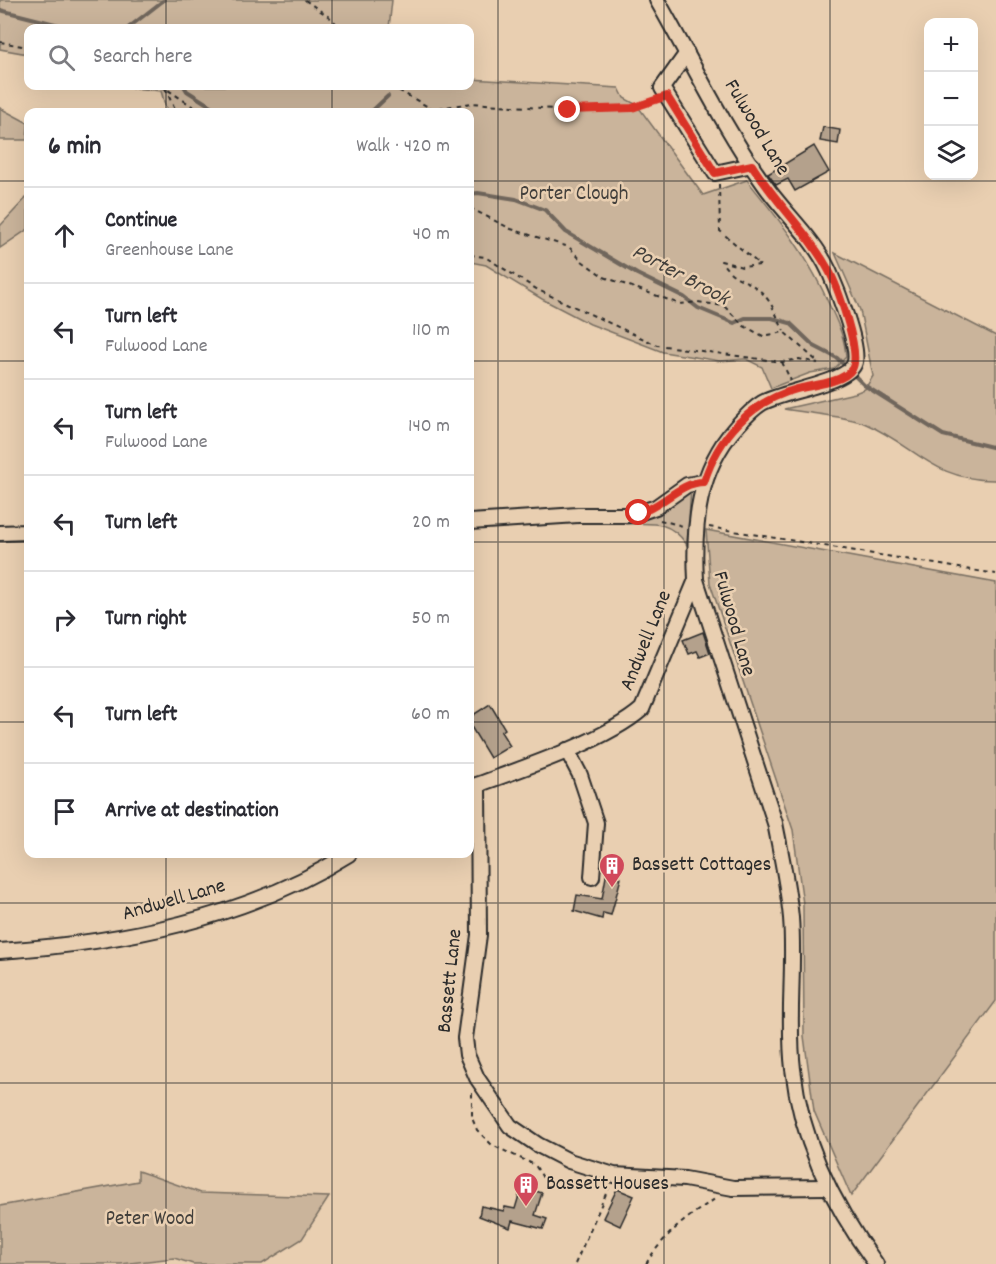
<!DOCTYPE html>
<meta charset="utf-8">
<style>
body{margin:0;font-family:Dekko,sans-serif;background:#f7f7f7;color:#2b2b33}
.controls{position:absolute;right:18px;top:18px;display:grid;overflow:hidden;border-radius:12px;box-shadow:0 6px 24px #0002}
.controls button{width:54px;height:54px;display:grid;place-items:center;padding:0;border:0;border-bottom:2px solid #e1e1e2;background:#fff;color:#2b2b33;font:30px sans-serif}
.stop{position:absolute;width:18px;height:18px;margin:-14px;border:4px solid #d93025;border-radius:50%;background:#fff}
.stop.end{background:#d93025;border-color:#fff;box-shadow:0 2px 6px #0008}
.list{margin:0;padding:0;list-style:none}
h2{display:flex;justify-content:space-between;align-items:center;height:78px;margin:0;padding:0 24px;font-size:26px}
h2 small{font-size:20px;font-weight:400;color:#7c7c81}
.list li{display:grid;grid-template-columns:39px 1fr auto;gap:18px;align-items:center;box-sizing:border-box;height:96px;padding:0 24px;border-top:2px solid #e1e1e2}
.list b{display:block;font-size:22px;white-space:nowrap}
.list p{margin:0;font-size:20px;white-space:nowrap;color:#7c7c81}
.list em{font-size:20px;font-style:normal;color:#7c7c81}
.icon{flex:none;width:33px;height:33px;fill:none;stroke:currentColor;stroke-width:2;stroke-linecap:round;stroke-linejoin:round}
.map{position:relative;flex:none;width:996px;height:1264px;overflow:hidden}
.search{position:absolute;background:#fff;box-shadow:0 6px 24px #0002;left:24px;top:24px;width:450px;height:66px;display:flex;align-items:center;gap:15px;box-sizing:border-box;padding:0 21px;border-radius:12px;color:#7c7c81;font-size:22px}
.panel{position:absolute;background:#fff;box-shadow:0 6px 24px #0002;left:24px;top:108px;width:450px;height:750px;border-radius:12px}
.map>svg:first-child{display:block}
.green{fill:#cab49b;stroke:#7a7063;stroke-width:1.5}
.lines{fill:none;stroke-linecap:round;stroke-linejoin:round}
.stream{stroke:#70665c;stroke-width:4}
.building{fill:#b4a18c;stroke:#2b2b2b;stroke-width:1.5}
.minor-casing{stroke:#2b2b2b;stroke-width:18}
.path{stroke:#2b2b2b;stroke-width:2;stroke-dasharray:4.5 4.5;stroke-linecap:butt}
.minor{stroke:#e9cfb1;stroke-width:14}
.route{stroke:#d93025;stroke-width:8}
.grid{fill:none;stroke:#2b2b2b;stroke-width:1.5;stroke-opacity:0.55}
.labels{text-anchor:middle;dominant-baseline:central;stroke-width:5;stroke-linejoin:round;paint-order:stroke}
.street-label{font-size:21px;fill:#2b2b2b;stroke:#e9cfb1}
.park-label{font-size:21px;fill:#43403c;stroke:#e9cfb1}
.poi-label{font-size:21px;fill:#2b2b2b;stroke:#e9cfb1;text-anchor:start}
.water-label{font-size:22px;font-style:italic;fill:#423f3b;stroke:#e9cfb1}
</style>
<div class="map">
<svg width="996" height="1264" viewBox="0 0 996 1264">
<rect width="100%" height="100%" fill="#e9cfb1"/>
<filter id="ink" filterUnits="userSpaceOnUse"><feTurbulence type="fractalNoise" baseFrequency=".0167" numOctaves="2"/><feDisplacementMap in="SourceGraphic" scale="12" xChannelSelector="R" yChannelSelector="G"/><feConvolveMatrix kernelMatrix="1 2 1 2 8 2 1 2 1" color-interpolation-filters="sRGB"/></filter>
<g filter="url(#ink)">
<g class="green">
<path d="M0,0H392L389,28H28V54L0,49Z"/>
<path d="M470,79L619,88L624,98L637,105L703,195L747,180C781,222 807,254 829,304C837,322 845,337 846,357L834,369L810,373L771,388L762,367L746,359L720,361L663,352L590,324L542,299L486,265L470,262V112H167L161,91L116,86H470Z"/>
<path d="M0,108L28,123L27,140H0Z"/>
<path d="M28,196V229L0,248V226Z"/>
<path d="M835,253L996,336V480C933,481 916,446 866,424C848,416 805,413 784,409L855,393L865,389L873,376L860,310Z"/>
<path d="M691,489L687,545C670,520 652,523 625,524Z"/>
<path d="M706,530L996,583V1001L851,1196L814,1111L804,1036L803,904L793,830L710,583Z"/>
<path d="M138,1171L201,1193L329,1197L302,1239L262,1264H193L174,1258L121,1264H0V1206L138,1181Z"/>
</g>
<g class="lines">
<g class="stream">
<path d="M0,10L71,28"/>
<path d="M128,28L164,0"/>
<path d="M184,86L187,91L220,112"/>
<path d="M371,112L388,96"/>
<path d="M470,194L478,193L516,199L545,210L566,232L637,274L684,297L698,308L734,323L745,318H772L790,323L814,346L837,358L864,385L943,435L996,448"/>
</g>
</g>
<g class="building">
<path d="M823,127L840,130L838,144L820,141Z"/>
<path d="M814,146L829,172L795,191L788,179L776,185L768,174Z"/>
<path d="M703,632L710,653L700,657L697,651L689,654L683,640Z"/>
<path d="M490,704L505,729L501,732L510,746L490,758L470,725V717Z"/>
<path d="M608,865L620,868L618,877L621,878L611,915L603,913L602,919L574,911L577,895L602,899Z"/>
<path d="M526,1188L542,1193L535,1215L547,1219L543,1229L512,1221L510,1228L479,1216L481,1206L504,1211L505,1207L515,1209L520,1192L524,1194Z"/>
<path d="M617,1189L634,1196L620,1226L603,1218Z"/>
</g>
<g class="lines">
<defs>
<g id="minor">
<path d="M657,0C692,61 723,127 764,184C784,213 814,238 829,271C837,289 859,344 855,362C850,383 783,391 762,403C752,409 744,418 736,427C698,470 693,524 696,580L775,823C781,854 788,886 791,918C795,968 787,1019 793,1069C801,1140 834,1207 876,1264"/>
<path d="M687,53L662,88L715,173L752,165"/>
<path d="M470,522L578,515H633L656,507L687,485L703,482"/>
<path d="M0,533L28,532"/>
<path d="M567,750L580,775L596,823L592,877"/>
<path d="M478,785L479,935L465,1038L467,1055L477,1078L510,1126L538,1145L569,1161L614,1175L685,1179L733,1188L828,1187"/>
<path d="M471,787C518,770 606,741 642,709L696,580"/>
<path d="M0,951C120,943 246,919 349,854"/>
</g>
</defs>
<use href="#minor" class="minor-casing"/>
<g class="path">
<path d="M305,0L332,19L340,28"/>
<path d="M0,42L28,47"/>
<path d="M151,86L165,88L201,112"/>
<path d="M391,86L432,109L472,103L568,110L632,108L655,100"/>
<path d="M165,88L176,112"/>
<path d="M719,184L720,231L760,265"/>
<path d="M470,208L511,229L569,247L582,261L604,277L680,304L698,302L724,306L744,326L763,336L784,332L819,363"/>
<path d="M470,255L485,257L538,290L657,345L782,362L799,359L818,363"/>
<path d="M760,265L742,267L721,261C735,282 742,276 759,290C773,302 776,316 784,331"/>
<path d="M782,362L791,381"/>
<path d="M660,520L683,526"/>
<path d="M709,527L996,574"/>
<path d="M472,1093V1118L477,1130L492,1145L535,1165L545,1181"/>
<path d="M575,1264L609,1187"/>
<path d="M646,1264C663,1235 687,1217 715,1199"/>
</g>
<use href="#minor" class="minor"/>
</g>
</g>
<g class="lines" filter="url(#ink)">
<path class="route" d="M568,110L632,108L667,96L715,173L752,165C775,202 807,231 828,269C837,285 862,354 852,369C843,383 812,385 797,389C751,401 718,437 704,482C679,482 662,507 639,513"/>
</g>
<path class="grid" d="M166,0V28M332,0V28M498,0V1264M664,0V1264M830,0V1264M166,86V112M332,86V112M0,181H28M470,181H996M0,361H28M470,361H996M0,542H28M470,542H996M0,722H28M470,722H996M166,854V1264M332,854V1264M0,903H996M0,1083H996"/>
<defs>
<symbol id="building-pin" viewBox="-11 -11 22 30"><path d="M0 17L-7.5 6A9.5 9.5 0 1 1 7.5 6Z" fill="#d1495b" stroke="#e9cfb1"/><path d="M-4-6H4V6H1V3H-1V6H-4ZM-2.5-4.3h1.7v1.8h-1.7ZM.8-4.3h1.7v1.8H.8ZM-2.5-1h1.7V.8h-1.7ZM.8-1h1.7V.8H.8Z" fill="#fff"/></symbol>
</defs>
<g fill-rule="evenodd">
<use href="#building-pin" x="597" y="851" width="30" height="40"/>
<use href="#building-pin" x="511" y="1170" width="30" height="40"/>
</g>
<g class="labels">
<g class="street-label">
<text transform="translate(756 128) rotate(59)">Fulwood Lane</text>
<text transform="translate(733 624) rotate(74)">Fulwood Lane</text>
<text transform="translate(647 641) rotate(-68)">Andwell Lane</text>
<text transform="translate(174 901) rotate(-16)">Andwell Lane</text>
<text transform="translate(451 981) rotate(-84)">Bassett Lane</text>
</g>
<g class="park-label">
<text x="574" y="195">Porter Clough</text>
<text x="150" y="1220">Peter Wood</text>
</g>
<g class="poi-label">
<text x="632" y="866">Bassett Cottages</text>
<text x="546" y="1185">Bassett Houses</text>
</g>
<g class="water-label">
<text transform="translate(680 276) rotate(28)">Porter Brook</text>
</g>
</g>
</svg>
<div class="controls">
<button>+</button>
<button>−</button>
<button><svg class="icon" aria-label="layers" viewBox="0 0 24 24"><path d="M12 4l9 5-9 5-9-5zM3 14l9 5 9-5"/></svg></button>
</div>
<div class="stop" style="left:639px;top:513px"></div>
<div class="stop end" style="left:568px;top:110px"></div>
<div class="search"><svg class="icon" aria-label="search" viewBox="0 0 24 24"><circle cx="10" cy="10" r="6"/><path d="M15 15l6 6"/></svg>Search here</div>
<section class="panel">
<h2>6 min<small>Walk · 420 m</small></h2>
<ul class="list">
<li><svg class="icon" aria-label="ahead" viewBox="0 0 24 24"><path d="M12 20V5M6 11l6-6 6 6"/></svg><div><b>Continue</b><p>Greenhouse Lane</p></div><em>40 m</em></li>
<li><svg class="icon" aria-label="left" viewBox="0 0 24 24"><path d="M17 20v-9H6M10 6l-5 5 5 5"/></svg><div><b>Turn left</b><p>Fulwood Lane</p></div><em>110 m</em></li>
<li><svg class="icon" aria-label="left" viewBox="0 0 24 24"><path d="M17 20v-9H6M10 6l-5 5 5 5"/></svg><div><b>Turn left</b><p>Fulwood Lane</p></div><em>140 m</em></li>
<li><svg class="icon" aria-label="left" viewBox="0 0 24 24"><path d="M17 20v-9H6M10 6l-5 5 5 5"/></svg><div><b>Turn left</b></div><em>20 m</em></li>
<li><svg class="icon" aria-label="right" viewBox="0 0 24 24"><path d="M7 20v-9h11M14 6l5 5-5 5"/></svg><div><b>Turn right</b></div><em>50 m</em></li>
<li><svg class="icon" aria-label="left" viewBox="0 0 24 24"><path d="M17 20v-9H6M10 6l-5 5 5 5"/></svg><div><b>Turn left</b></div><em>60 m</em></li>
<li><svg class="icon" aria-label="arrive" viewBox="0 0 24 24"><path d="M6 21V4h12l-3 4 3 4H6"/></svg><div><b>Arrive at destination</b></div></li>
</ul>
</section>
</div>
